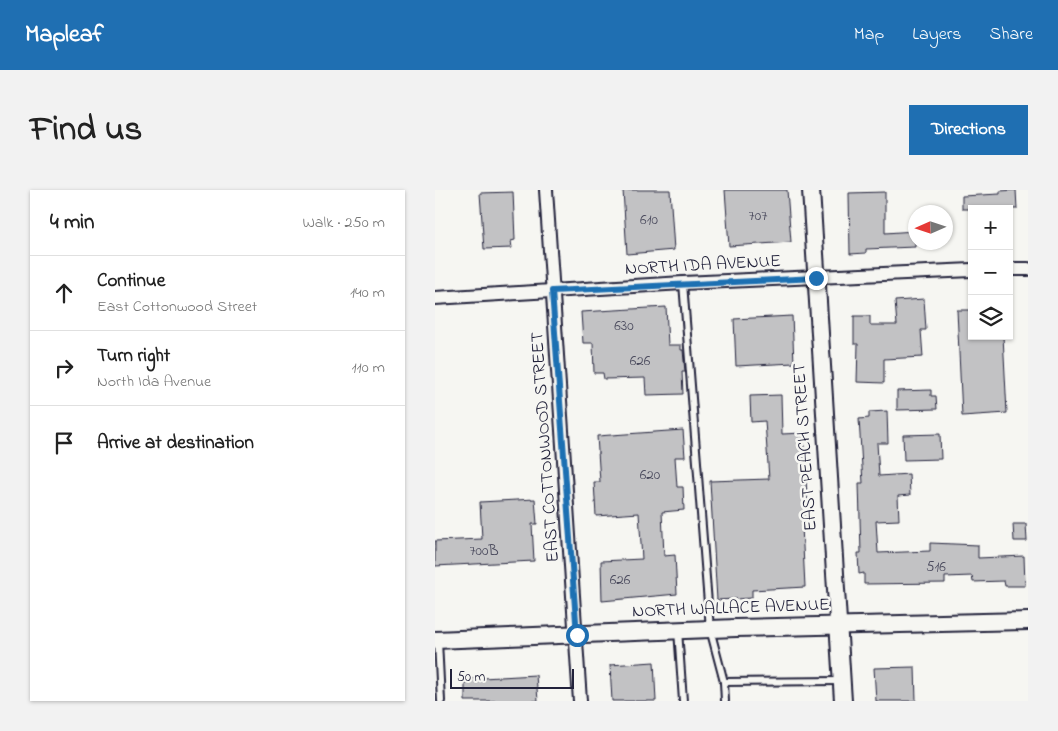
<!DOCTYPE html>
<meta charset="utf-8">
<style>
body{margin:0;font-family:"Indie Flower",sans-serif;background:#f2f2f2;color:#222}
.controls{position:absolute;right:15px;top:15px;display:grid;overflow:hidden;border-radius:0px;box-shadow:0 1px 4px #0004}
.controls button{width:45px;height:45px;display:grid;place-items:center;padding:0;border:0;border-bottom:1px solid #e0e0e0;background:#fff;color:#222;font:25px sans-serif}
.compass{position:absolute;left:473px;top:15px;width:45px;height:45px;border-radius:50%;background:#fff;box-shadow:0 1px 4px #0004;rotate:267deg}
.scale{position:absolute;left:15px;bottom:12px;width:124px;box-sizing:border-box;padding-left:5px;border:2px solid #22223b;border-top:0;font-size:14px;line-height:18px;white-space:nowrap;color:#22223b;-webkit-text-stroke:4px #f6f6f2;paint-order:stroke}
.stop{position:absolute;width:15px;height:15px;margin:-11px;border:4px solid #1f6fb2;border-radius:50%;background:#fff}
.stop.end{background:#1f6fb2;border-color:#fff;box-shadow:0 1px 5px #0008}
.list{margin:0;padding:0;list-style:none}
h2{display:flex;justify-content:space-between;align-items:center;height:65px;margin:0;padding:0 20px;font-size:21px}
h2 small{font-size:16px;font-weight:400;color:#767676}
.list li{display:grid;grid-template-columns:32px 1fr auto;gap:15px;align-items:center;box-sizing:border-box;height:75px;padding:0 20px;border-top:1px solid #e0e0e0}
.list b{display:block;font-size:19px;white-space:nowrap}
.list p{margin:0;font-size:16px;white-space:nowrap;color:#767676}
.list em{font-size:16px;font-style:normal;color:#767676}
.icon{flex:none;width:28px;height:28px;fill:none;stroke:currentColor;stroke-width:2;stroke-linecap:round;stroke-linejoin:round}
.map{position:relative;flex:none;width:593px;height:511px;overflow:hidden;border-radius:0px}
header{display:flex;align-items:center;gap:30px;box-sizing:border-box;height:70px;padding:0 25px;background:#1f6fb2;color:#fff}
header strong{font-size:24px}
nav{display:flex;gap:28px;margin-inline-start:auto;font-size:18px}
.intro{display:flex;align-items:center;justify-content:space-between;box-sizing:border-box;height:120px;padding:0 30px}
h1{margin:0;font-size:35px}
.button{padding:12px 22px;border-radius:0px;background:#1f6fb2;color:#fff;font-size:18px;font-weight:700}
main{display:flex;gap:30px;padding:0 30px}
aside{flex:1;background:#fff;border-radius:0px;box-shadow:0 1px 4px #0004}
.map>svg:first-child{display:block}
.building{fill:#c2c2c4;stroke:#22223b}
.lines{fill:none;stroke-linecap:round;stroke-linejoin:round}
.service-casing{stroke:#22223b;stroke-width:10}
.minor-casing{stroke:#22223b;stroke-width:16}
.tertiary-casing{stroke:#22223b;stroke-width:20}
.service{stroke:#f6f6f2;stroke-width:6}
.minor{stroke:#f6f6f2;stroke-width:12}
.tertiary{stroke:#f6f6f2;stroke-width:16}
.route{stroke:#1f6fb2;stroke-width:6}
.labels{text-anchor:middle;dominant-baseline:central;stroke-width:5;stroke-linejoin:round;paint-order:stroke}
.number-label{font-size:15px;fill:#4a4a5d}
.street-label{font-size:18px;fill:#22223b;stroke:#f6f6f2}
</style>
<header>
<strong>Mapleaf</strong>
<nav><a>Map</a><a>Layers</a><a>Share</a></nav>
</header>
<div class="intro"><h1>Find us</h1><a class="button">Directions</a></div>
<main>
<aside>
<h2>4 min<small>Walk · 250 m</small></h2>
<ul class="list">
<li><svg class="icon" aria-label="ahead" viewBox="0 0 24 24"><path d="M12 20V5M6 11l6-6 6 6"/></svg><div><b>Continue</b><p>East Cottonwood Street</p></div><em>140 m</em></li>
<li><svg class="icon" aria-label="right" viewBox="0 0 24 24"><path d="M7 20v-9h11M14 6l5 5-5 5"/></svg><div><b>Turn right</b><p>North Ida Avenue</p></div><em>110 m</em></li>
<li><svg class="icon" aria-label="arrive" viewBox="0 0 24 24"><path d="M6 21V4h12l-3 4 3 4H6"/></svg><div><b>Arrive at destination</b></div></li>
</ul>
</aside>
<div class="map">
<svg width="593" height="511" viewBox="0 0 593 511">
<rect width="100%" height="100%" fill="#f6f6f2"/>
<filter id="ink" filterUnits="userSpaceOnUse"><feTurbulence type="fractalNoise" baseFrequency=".02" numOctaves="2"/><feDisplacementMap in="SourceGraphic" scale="10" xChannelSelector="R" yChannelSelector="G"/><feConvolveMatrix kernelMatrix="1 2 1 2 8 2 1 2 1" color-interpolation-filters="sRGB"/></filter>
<g filter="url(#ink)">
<g class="building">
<path d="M188,0H235L239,60L192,64Z"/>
<path d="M290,0H352L356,52L294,56Z"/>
<path d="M581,0L582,19H527V6L565,4V1Z"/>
<path d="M78,2L80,50L76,51L77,58L49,59L45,3Z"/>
<path d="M450,2V43L480,41V57L431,59V63L415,64L414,3Z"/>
<path d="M489,109L491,140H486L488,167L449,169V193L422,192L423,154H419V126H435V135H462L460,111Z"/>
<path d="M231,117L233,155H246V160H248L250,182H247L248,204L211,205L210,188L169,189L168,183H159L158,153H148L146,122Z"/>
<path d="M522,120H537V146H568L572,223L527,226Z"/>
<path d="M357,126L359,173L301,176L299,129Z"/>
<path d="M496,200V206H501L502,219L462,220V201Z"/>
<path d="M346,205L347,244L368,243L374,335L367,336L370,397L317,400V408L282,410L275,291L334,289L330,231L316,232L315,206Z"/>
<path d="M452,221L453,253H442L444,286L474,284L475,305L463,306L464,330L441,331L443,363L495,361V353L543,355V368L589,366L590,396H570L569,391L538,392L537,386L510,387V393L429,394V383L424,384L423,363H426L424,293H428L424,229L434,228V222Z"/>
<path d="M248,240L250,267H240L242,297H248L249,320L227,322L229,366L240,365L242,404L167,411L166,371L207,369L204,323L161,326L159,292H165L162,246Z"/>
<path d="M505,244L506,269L469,270L468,245Z"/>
<path d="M100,309L102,334H97L99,371L0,376V351L47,349L45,312Z"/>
<path d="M578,334H591L592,351H579Z"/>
<path d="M219,472L221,511H177L175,475Z"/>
<path d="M480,477L481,511H441L439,478Z"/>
<path d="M101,485L103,511H30V489Z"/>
</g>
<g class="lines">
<defs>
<g id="service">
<path d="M248,93L275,439L289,492L406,491"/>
<path d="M243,440L248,511"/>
<path d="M3,451L6,511"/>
<path d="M289,492L290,511"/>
</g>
<g id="minor">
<path d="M111,0L145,511"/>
<path d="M574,79H593"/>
<path d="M0,108L248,93L537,80"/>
</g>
<g id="tertiary">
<path d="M376,0L408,511"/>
<path d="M0,450L301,438L593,431"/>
</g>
</defs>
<use href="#service" class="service-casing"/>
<use href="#minor" class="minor-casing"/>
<use href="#tertiary" class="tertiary-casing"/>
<use href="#service" class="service"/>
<use href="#minor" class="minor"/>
<use href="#tertiary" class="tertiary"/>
</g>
</g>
<g class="lines" filter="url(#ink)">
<path class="route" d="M142,445L117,101L381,88"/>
</g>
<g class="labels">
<g class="number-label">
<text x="323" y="26">707</text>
<text x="214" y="30">610</text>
<text x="189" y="136">630</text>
<text x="205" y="171">626</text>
<text x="215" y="285">620</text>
<text x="49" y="361">700B</text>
<text x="501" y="377">516</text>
<text x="185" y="390">626</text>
</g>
<g class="street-label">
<text transform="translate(268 76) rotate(-3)">NORTH IDA AVENUE</text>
<text transform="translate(111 257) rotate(-94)">EAST COTTONWOOD STREET</text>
<text transform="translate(371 257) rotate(-94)">EAST PEACH STREET</text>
<text transform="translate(296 419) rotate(-2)">NORTH WALLACE AVENUE</text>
</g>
</g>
</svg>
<div class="controls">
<button>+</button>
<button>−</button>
<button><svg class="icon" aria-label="layers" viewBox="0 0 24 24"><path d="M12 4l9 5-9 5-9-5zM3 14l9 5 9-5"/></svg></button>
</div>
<svg class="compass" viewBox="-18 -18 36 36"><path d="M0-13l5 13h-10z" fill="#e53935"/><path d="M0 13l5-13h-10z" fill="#767676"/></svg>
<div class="scale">50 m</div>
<div class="stop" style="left:142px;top:445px"></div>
<div class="stop end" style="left:381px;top:88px"></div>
</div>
</main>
